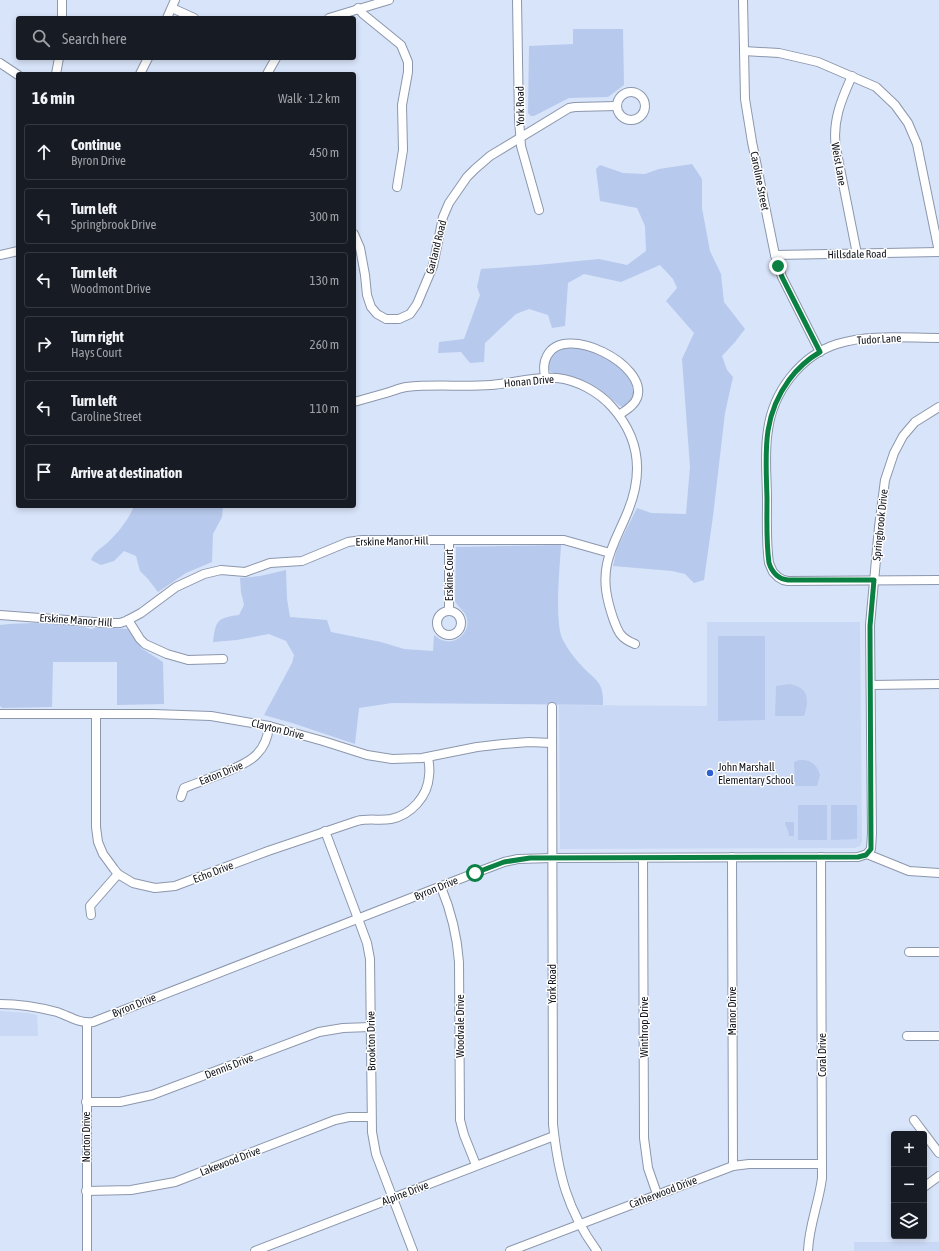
<!DOCTYPE html>
<meta charset="utf-8">
<style>
body{margin:0;font-family:"Asap Condensed",sans-serif;background:#20242c;color:#f1f3f6}
.controls{position:absolute;right:12px;bottom:12px;display:grid;overflow:hidden;border-radius:4px;box-shadow:0 2px 6px #0003}
.controls button{width:36px;height:36px;display:grid;place-items:center;padding:0;border:0;border-bottom:1px solid #363941;background:#171b24;color:#f1f3f6;font:20px sans-serif}
.stop{position:absolute;width:12px;height:12px;margin:-9px;border:3px solid #0b8043;border-radius:50%;background:#fff}
.stop.end{background:#0b8043;border-color:#fff;box-shadow:0 1px 4px #0008}
.list{margin:0;padding:0;list-style:none}
h2{display:flex;justify-content:space-between;align-items:center;height:52px;margin:0;padding:0 16px;font-size:17px}
h2 small{font-size:13px;font-weight:400;color:#9ea1a6}
.list li{display:grid;grid-template-columns:26px 1fr auto;gap:12px;align-items:center;box-sizing:border-box;height:56px;margin:0 8px 8px;padding:0 8px;border:1px solid #363941;border-radius:4px}
.list b{display:block;font-size:15px;white-space:nowrap}
.list p{margin:0;font-size:13px;white-space:nowrap;color:#9ea1a6}
.list em{font-size:13px;font-style:normal;color:#9ea1a6}
.icon{flex:none;width:22px;height:22px;fill:none;stroke:currentColor;stroke-width:2;stroke-linecap:round;stroke-linejoin:round}
.map{position:relative;flex:none;width:939px;height:1251px;overflow:hidden}
.search{position:absolute;background:#171b24;box-shadow:0 2px 6px #0003;left:16px;top:16px;width:340px;height:44px;display:flex;align-items:center;gap:10px;box-sizing:border-box;padding:0 14px;border-radius:4px;color:#9ea1a6;font-size:15px}
.panel{position:absolute;background:#171b24;box-shadow:0 2px 6px #0003;left:16px;top:72px;width:340px;height:436px;border-radius:4px}
.map>svg:first-child{display:block}
.built{fill:#c9d8f5}
.green{fill:#b7c9ec}
.lines{fill:none;stroke-linecap:round;stroke-linejoin:round}
.minor-casing{stroke:#8c97ac;stroke-width:10}
.minor{stroke:#fff;stroke-width:8}
.route{stroke:#0b8043;stroke-width:5}
.poi-dot{fill:#2f60cf;stroke:#fff;stroke-width:1.5}
.labels{text-anchor:middle;dominant-baseline:central;stroke-width:3;stroke-linejoin:round;paint-order:stroke}
.street-label{font-size:11px;fill:#10131b;stroke:#fff}
.poi-label{font-size:11px;fill:#10131b;stroke:#fff;text-anchor:start}
</style>
<div class="map">
<svg width="939" height="1251" viewBox="0 0 939 1251">
<rect width="100%" height="100%" fill="#d8e4fa"/>
<g class="built">
<path d="M707,622H860L862,841L860,846L854,848L560,849L559,705L707,706Z"/>
<path d="M0,1011L27,1013L37,1015L38,1036H0Z"/>
<rect x="854" y="1242" width="85" height="9"/>
</g>
<g class="green">
<path d="M573,29H623L624,85L608,97L569,98L534,116H531L528,113L529,46L573,44Z"/>
<path d="M692,164L702,179V208L710,251L721,274L724,302L745,329L735,342L722,356L727,370L733,377L725,413L713,516L704,580L694,583L685,574L672,571L613,566L617,548L637,508L651,513L686,514L690,467L682,359L694,333L666,301L677,288L673,279L660,265L621,282L584,274L568,283L565,326L552,328L548,315L529,309L516,314L485,343L484,362L470,363L461,352L438,353L439,342L464,339L480,295L477,287L481,269L537,265L599,259L627,265L646,251L645,226L637,208L600,201L596,169L600,165L623,173L645,174L659,169Z"/>
<path d="M568,347C574,347 581,347 586,349C603,355 635,371 634,392C634,397 630,402 628,406L623,407L620,406L598,388L584,382L551,372C540,360 557,349 568,347Z"/>
<path d="M134,506H223L222,517L213,534L212,562L186,573L158,592L148,579L140,571L136,556L124,551L114,561L101,565L91,560C95,551 99,550 106,544C117,534 128,521 134,506Z"/>
<path d="M561,545C560,566 554,624 563,640C567,648 574,658 581,665C595,681 604,680 603,705L392,703L359,708L355,744L292,723L264,715L292,663L294,655L286,641L269,634L237,640L213,642C216,620 217,618 239,615L244,605L241,592L240,578L260,576L286,570L287,599L290,617L327,620L331,632L381,642L404,649L433,651L434,635C437,637 440,640 445,641C457,644 470,632 467,619C466,611 458,608 455,601L456,547Z"/>
<path d="M33,623L79,625L91,629L99,627L128,629L141,648L163,662L164,704L117,705V662H53L52,707L2,708L0,706V625L9,624Z"/>
<path d="M718,636H765V720L718,721Z"/>
<path d="M790,684C794,685 800,687 803,690C809,696 807,709 804,716H775L776,686Z"/>
<path d="M799,760C810,759 817,764 820,775L817,786H795L794,762Z"/>
<rect x="798" y="805" width="29" height="35"/>
<path d="M831,805H857V839L831,840Z"/>
<path d="M785,822H794V836H789C789,830 785,827 785,822Z"/>
</g>
<g class="lines">
<defs>
<g id="minor">
<path d="M517,0L519,119L521,146L539,210"/>
<path d="M743,0L745,99L752,142L775,255L782,277L820,352"/>
<path d="M172,8L194,18"/>
<path d="M358,8L363,14L401,45L408,62V72L402,105L403,150L397,187"/>
<path d="M62,18V0"/>
<path d="M167,18L175,0"/>
<path d="M329,18L389,0"/>
<path d="M744,51L779,53L818,62L876,87L895,105L908,123L917,144L939,252"/>
<path d="M0,63L18,75"/>
<path d="M56,74L59,58"/>
<path d="M140,74L148,58"/>
<path d="M267,74L276,58"/>
<path d="M852,76C841,100 832,122 836,148L857,254"/>
<circle cx="631" cy="106" r="14"/>
<path d="M354,234L360,248L365,275L367,295L371,307L377,314L386,319H399L410,314L417,304L433,266L443,217L449,203L467,177L475,169L490,156L569,108L575,107L617,106"/>
<path d="M0,255L18,251"/>
<path d="M775,255L939,252"/>
<path d="M939,338C905,338 869,334 837,344C800,356 773,392 768,430C764,452 767,477 767,500C767,521 766,543 769,563L773,572L778,577L783,580L788,581L939,580"/>
<path d="M545,377C544,370 543,363 547,356C564,322 649,365 637,398C634,406 626,410 619,415"/>
<path d="M354,402C365,399 375,396 386,393C393,391 400,388 406,387C435,384 463,387 491,385C513,383 535,376 557,378C577,380 599,392 612,407C640,438 643,474 628,511C621,529 611,545 607,564C603,583 607,600 613,618C618,632 620,638 635,644"/>
<path d="M449,540V610"/>
<circle cx="449" cy="623" r="12"/>
<path d="M0,615L107,623H120L126,621L141,613L176,587L204,574L221,570L245,572L270,563L302,561L348,542L362,540H564L610,553"/>
<path d="M128,620L140,639L145,644L167,654L188,660L223,659"/>
<path d="M871,685L939,684"/>
<path d="M552,707L553,1124C558,1173 567,1210 597,1251"/>
<path d="M0,714H153L211,716L269,726L323,741L367,755L392,759L422,758L477,747L503,744L529,742L552,743"/>
<path d="M96,714V827L98,842L103,854L114,869L118,874L133,883L155,888L175,886L268,851L357,821C369,818 379,821 391,819C411,815 428,796 429,776C430,770 429,763 428,757"/>
<path d="M181,797L184,788C201,781 246,767 257,754C264,747 268,736 269,726"/>
<path d="M325,831L360,924L367,943L370,959L372,1132L376,1154L384,1175L413,1251"/>
<path d="M867,854L871,849L872,833L870,625L879,527L885,480L894,453L903,436L915,422L939,407"/>
<path d="M732,857L733,1166"/>
<path d="M643,858L644,1138L648,1168L657,1194"/>
<path d="M441,887C451,911 457,935 459,962L460,1120L464,1135L476,1165"/>
<path d="M91,915L90,906L118,874"/>
<path d="M909,952H939"/>
<path d="M0,1004C19,1004 38,1007 57,1012C69,1016 80,1024 93,1022L475,873L504,862L518,859L552,858L858,857L867,854L909,871L939,873"/>
<path d="M907,1036H939"/>
<path d="M86,1102H120L152,1095L319,1032L343,1028L370,1027"/>
<path d="M914,1120L939,1153"/>
<path d="M924,1187L939,1176"/>
<path d="M86,1191L131,1190L175,1182L335,1120L349,1117H371"/>
<path d="M87,1251V1023"/>
<path d="M255,1251L554,1136"/>
<path d="M510,1251L733,1166L749,1164H822"/>
<path d="M808,1251C809,1225 819,1203 822,1178L821,857"/>
</g>
</defs>
<use href="#minor" class="minor-casing"/>
<use href="#minor" class="minor"/>
</g>
<g class="lines">
<path class="route" d="M475,873L504,862L530,858L858,857L866,855L871,849L870,626L874,580H788C778,579 772,572 769,563C766,542 767,520 767,499C766,455 761,418 789,380C797,369 808,359 820,352L782,277L778,266"/>
</g>
<circle class="poi-dot" cx="710" cy="773" r="4"/>
<g class="labels">
<g class="street-label">
<text transform="translate(520 106) rotate(-91)">York Road</text>
<text transform="translate(839 164) rotate(80)">Weist Lane</text>
<text transform="translate(760 181) rotate(79)">Caroline Street</text>
<text transform="translate(436 247) rotate(-76)">Garland Road</text>
<text transform="translate(857 254) rotate(-1)">Hillsdale Road</text>
<text transform="translate(879 339) rotate(-3)">Tudor Lane</text>
<text transform="translate(529 381) rotate(-5)">Honan Drive</text>
<text transform="translate(880 525) rotate(-84)">Springbrook Drive</text>
<text transform="translate(392 541) rotate(-1)">Erskine Manor Hill</text>
<text transform="translate(449 575) rotate(-90)">Erskine Court</text>
<text transform="translate(76 620) rotate(4)">Erskine Manor Hill</text>
<text transform="translate(278 729) rotate(14)">Clayton Drive</text>
<text transform="translate(221 773) rotate(-22)">Eaton Drive</text>
<text transform="translate(213 872) rotate(-21)">Echo Drive</text>
<text transform="translate(436 888) rotate(-22)">Byron Drive</text>
<text transform="translate(552 984) rotate(-90)">York Road</text>
<text transform="translate(134 1005) rotate(-22)">Byron Drive</text>
<text transform="translate(732 1011) rotate(-90)">Manor Drive</text>
<text transform="translate(460 1026) rotate(-90)">Woodvale Drive</text>
<text transform="translate(644 1027) rotate(-90)">Winthrop Drive</text>
<text transform="translate(371 1041) rotate(-91)">Brookton Drive</text>
<text transform="translate(822 1055) rotate(-90)">Coral Drive</text>
<text transform="translate(229 1066) rotate(-21)">Dennis Drive</text>
<text transform="translate(86 1137) rotate(-90)">Norton Drive</text>
<text transform="translate(230 1161) rotate(-21)">Lakewood Drive</text>
<text transform="translate(663 1192) rotate(-21)">Catherwood Drive</text>
<text transform="translate(405 1193) rotate(-21)">Alpine Drive</text>
</g>
<g class="poi-label">
<text x="718" y="767">John Marshall<tspan x="718" dy="13">Elementary School</tspan></text>
</g>
</g>
</svg>
<div class="controls">
<button>+</button>
<button>−</button>
<button><svg class="icon" aria-label="layers" viewBox="0 0 24 24"><path d="M12 4l9 5-9 5-9-5zM3 14l9 5 9-5"/></svg></button>
</div>
<div class="stop" style="left:475px;top:873px"></div>
<div class="stop end" style="left:778px;top:266px"></div>
<div class="search"><svg class="icon" aria-label="search" viewBox="0 0 24 24"><circle cx="10" cy="10" r="6"/><path d="M15 15l6 6"/></svg>Search here</div>
<section class="panel">
<h2>16 min<small>Walk · 1.2 km</small></h2>
<ul class="list">
<li><svg class="icon" aria-label="ahead" viewBox="0 0 24 24"><path d="M12 20V5M6 11l6-6 6 6"/></svg><div><b>Continue</b><p>Byron Drive</p></div><em>450 m</em></li>
<li><svg class="icon" aria-label="left" viewBox="0 0 24 24"><path d="M17 20v-9H6M10 6l-5 5 5 5"/></svg><div><b>Turn left</b><p>Springbrook Drive</p></div><em>300 m</em></li>
<li><svg class="icon" aria-label="left" viewBox="0 0 24 24"><path d="M17 20v-9H6M10 6l-5 5 5 5"/></svg><div><b>Turn left</b><p>Woodmont Drive</p></div><em>130 m</em></li>
<li><svg class="icon" aria-label="right" viewBox="0 0 24 24"><path d="M7 20v-9h11M14 6l5 5-5 5"/></svg><div><b>Turn right</b><p>Hays Court</p></div><em>260 m</em></li>
<li><svg class="icon" aria-label="left" viewBox="0 0 24 24"><path d="M17 20v-9H6M10 6l-5 5 5 5"/></svg><div><b>Turn left</b><p>Caroline Street</p></div><em>110 m</em></li>
<li><svg class="icon" aria-label="arrive" viewBox="0 0 24 24"><path d="M6 21V4h12l-3 4 3 4H6"/></svg><div><b>Arrive at destination</b></div></li>
</ul>
</section>
</div>
